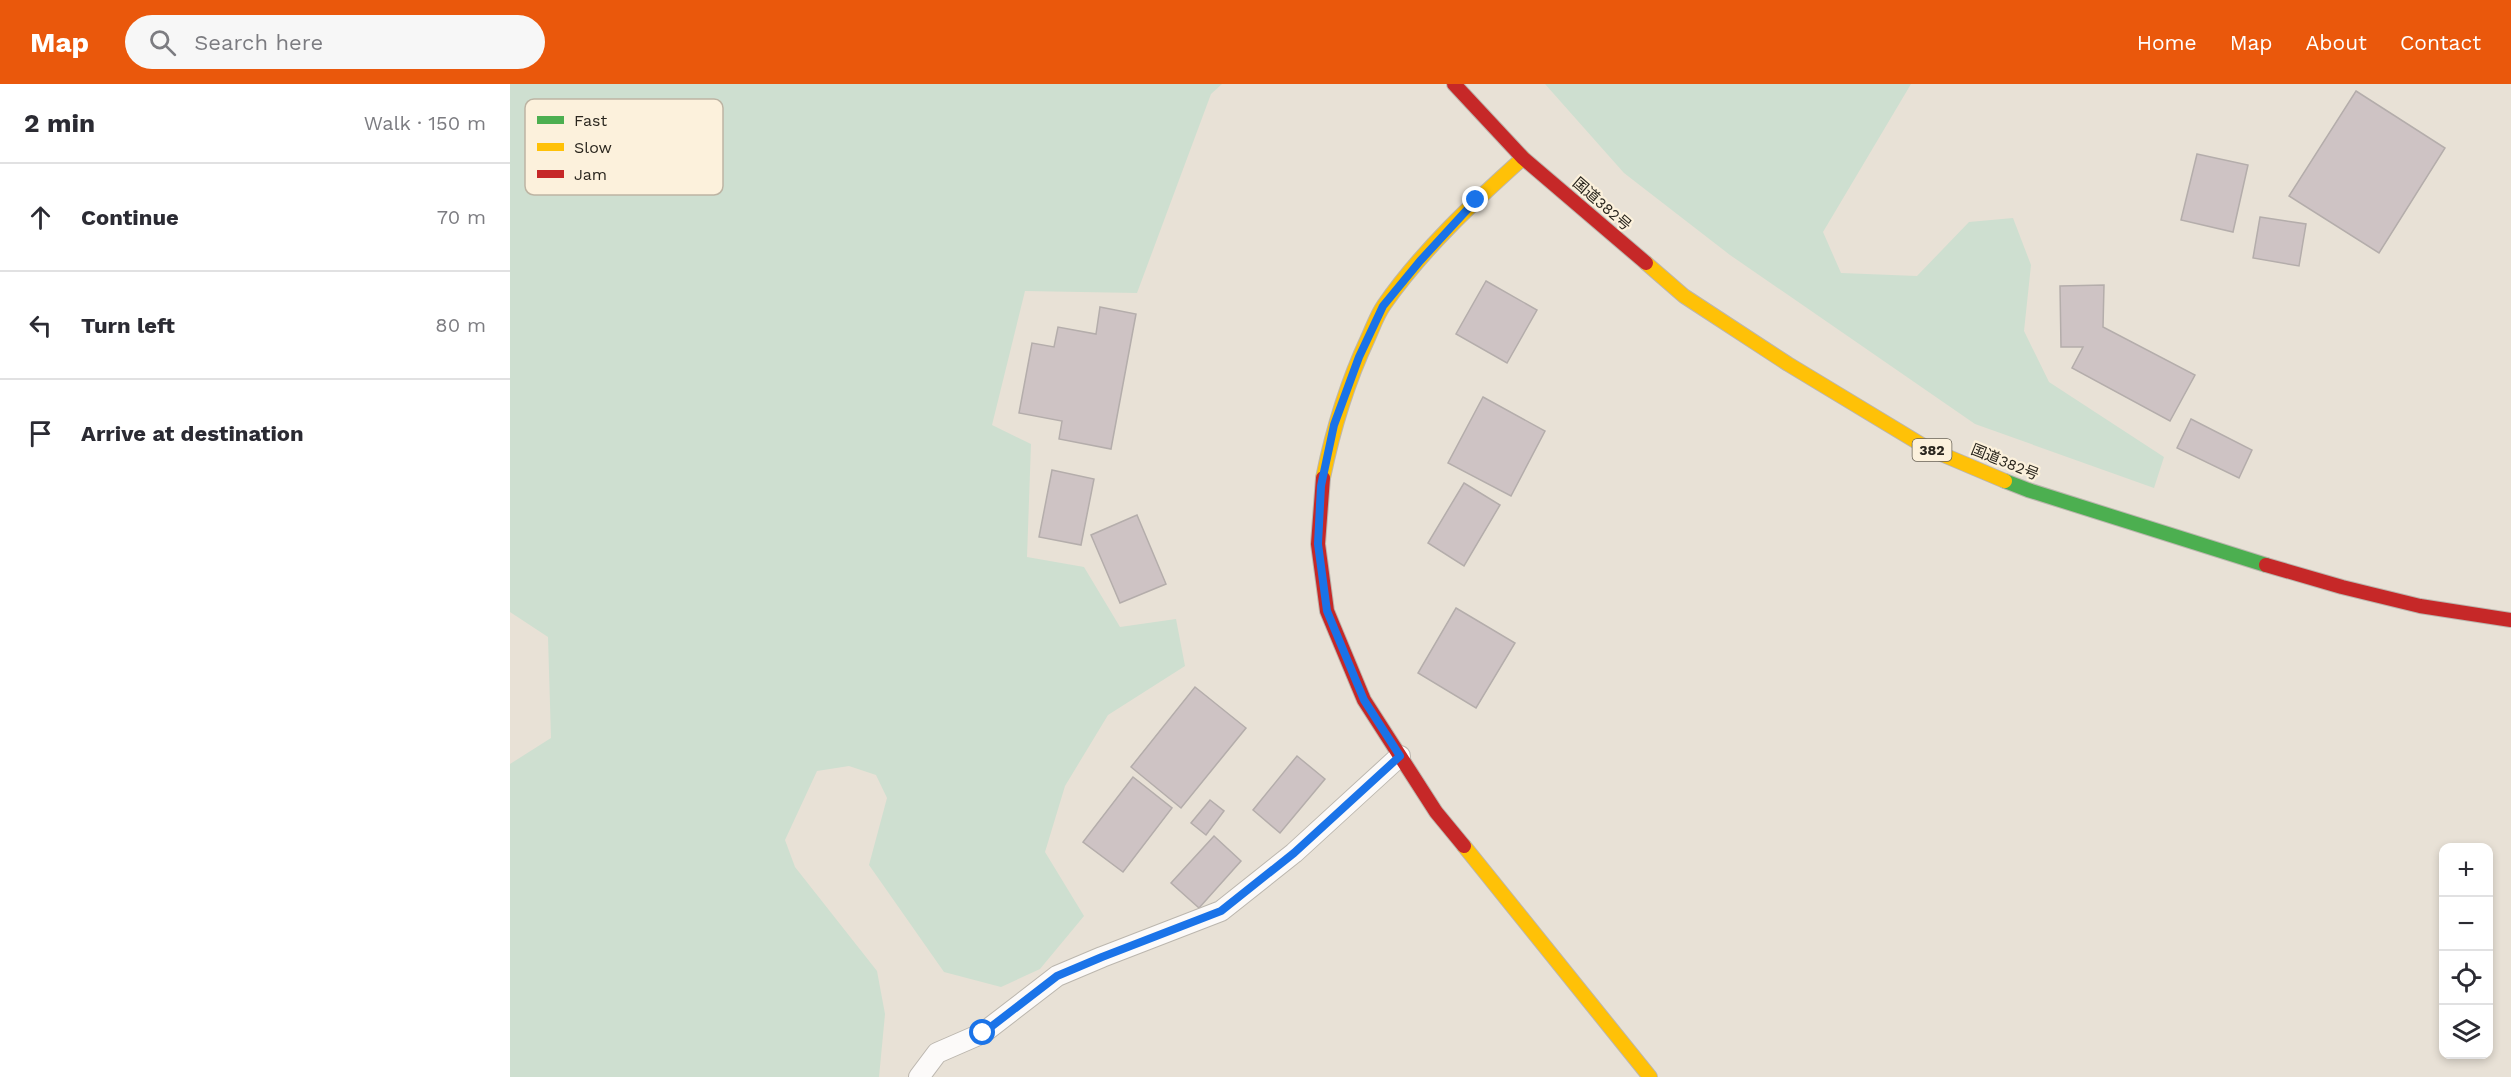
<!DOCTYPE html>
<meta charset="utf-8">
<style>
body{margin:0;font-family:"Work Sans","Noto Sans JP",sans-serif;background:#f7f7f7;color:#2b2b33}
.controls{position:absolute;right:18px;bottom:18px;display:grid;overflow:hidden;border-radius:12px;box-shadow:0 3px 9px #0003}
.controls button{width:54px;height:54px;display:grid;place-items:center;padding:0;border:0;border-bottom:2px solid #e1e1e2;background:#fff;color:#2b2b33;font:30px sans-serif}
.stop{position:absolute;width:18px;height:18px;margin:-14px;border:4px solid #1a73e8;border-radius:50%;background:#fff}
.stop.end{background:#1a73e8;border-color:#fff;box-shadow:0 2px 6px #0008}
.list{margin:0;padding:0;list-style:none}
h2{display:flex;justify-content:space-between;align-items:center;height:78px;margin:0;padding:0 24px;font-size:26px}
h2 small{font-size:20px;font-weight:400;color:#7c7c81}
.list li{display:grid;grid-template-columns:39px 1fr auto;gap:18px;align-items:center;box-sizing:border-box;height:108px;padding:0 24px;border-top:2px solid #e1e1e2}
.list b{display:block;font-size:22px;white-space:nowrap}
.list em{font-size:20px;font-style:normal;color:#7c7c81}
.icon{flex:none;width:33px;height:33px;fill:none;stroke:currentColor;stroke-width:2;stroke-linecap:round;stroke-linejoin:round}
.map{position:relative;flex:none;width:2001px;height:993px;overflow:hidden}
header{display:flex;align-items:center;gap:36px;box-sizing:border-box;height:84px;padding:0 30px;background:#ea580c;color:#fff}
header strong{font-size:28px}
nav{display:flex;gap:33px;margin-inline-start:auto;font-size:21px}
.search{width:420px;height:54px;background:#f7f7f7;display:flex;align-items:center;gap:15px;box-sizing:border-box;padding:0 21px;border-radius:33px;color:#7c7c81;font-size:22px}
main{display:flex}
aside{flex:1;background:#fff}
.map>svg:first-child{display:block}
.green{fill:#cedfd0}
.building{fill:#cec3c4;stroke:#b4adab;stroke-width:1.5}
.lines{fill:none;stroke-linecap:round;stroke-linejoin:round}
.lane-casing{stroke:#bbb6ae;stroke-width:22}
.fast-casing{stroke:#bbb6ae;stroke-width:16}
.slow-casing{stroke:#bbb6ae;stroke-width:16}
.jam-casing{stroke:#bbb6ae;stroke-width:16}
.lane{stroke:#fcfaf9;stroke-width:20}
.fast{stroke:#4caf50;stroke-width:14}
.slow{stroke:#ffc107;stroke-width:14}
.jam{stroke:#c62828;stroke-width:14}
.route{stroke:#1a73e8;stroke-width:8}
.labels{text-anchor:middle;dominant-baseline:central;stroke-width:4.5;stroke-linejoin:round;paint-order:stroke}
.shield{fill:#fcf1dc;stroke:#696357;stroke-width:1.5}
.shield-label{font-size:14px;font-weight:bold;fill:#2a261e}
.street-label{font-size:15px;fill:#2a261e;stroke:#fcf1dc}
.key{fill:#fcf1dc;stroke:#bdb4a3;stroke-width:1.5}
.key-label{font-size:16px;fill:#2a261e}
</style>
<header>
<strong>Map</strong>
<div class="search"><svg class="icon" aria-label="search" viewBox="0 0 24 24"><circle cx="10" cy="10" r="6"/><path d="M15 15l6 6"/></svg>Search here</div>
<nav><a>Home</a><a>Map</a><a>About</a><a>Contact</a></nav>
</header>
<main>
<aside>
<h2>2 min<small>Walk · 150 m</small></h2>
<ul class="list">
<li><svg class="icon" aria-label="ahead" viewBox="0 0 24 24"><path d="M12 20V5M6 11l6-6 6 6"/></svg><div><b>Continue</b></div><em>70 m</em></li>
<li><svg class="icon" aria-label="left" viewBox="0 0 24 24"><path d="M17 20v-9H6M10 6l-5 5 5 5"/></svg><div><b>Turn left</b></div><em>80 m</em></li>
<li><svg class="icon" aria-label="arrive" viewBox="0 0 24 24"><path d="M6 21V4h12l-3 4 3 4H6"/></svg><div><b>Arrive at destination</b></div></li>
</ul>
</aside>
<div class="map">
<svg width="2001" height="993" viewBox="0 0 2001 993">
<rect width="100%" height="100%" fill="#e8e1d6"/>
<g class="green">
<path d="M0,0H712L701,10L627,209L515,207L482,341L521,360L517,473L574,483L610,543L666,535L675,582L598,631L555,702L535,768L574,832L530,885L491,903L434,888L359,781L377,714L366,691L339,682L307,687L275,756L285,783L367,887L375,930L369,993H0V680L41,654L38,553L0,528Z"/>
<path d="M1035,0H1401L1313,148L1331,189L1407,192L1459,138L1503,134L1521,181L1514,247L1539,298L1654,373L1644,404L1465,340L1220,171L1114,89Z"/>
</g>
<g class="building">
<path d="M1846,7L1935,64L1869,169L1779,112Z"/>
<path d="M1687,70L1738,81L1723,148L1671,136Z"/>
<path d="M1750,133L1796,140L1789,182L1743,174Z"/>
<path d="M976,197L1027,226L997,279L946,250Z"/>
<path d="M1594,201L1593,243L1685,291L1660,337L1562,284L1573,263H1551L1550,202Z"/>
<path d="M590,223L626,230L601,365L549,355L552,337L509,329L522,259L544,263L548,243L586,250Z"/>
<path d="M973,313L1035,347L1001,412L938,379Z"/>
<path d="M1681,335L1742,366L1729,394L1667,364Z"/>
<path d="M542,386L584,395L571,461L529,453Z"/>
<path d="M954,399L990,421L954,482L918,459Z"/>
<path d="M627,431L656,500L610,519L581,451Z"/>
<path d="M946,524L1005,559L966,624L908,589Z"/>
<path d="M685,603L736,644L671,724L621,683Z"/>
<path d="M787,672L815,695L770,749L743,726Z"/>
<path d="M623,693L662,724L613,788L573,758Z"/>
<path d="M700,716L714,727L696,751L681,739Z"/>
<path d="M704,752L731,777L689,824L661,799Z"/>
</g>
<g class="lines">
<defs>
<path id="lane" d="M409,993L427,969L473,949L547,892L592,873L711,827L784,769L890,672"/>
<path id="fast" d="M1495,397L1518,406L1756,481"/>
<g id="slow">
<path d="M1136,179L1174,212L1278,280L1417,364L1495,397"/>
<path d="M813,394C823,345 837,299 858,254C863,243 867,231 874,221C912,166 964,118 1013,74"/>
<path d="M954,762L1140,993"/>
</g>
<g id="jam">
<path d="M944,0L1013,74L1136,179"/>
<path d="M813,394L808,460L817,527L854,616L926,728L954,762"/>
<path d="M1756,481L1832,503L1910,522L2001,536"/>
</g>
</defs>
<use href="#lane" class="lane-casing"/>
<use href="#fast" class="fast-casing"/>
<use href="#slow" class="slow-casing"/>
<use href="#jam" class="jam-casing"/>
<use href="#lane" class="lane"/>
<use href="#fast" class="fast"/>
<use href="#slow" class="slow"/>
<use href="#jam" class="jam"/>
</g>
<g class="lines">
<path class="route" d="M473,949L547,892L592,873L711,827L784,769L890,672L854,616L817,527L808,460L811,402L824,341L849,273L873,222L910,177L966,116"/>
</g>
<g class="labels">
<rect class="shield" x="1402.5" y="355" width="39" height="22" rx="4.5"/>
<g class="shield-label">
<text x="1422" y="366">382</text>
</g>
<g class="street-label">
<text transform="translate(1092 120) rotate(41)">国道382号</text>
<text transform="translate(1495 378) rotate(22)">国道382号</text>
</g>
</g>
<rect x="15" y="15" width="198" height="96" rx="9" class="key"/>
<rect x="27" y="32" width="27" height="8" fill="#4caf50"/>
<rect x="27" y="59" width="27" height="8" fill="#ffc107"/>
<rect x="27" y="86" width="27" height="8" fill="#c62828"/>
<g class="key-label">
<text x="64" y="42">Fast</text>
<text x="64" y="69">Slow</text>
<text x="64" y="96">Jam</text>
</g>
</svg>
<div class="controls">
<button>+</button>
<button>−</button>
<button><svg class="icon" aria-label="locate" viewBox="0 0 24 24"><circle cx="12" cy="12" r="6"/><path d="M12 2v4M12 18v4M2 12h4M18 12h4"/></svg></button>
<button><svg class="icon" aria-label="layers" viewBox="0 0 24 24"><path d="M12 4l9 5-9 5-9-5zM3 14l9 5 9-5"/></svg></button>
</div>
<div class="stop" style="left:473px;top:949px"></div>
<div class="stop end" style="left:966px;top:116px"></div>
</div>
</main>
